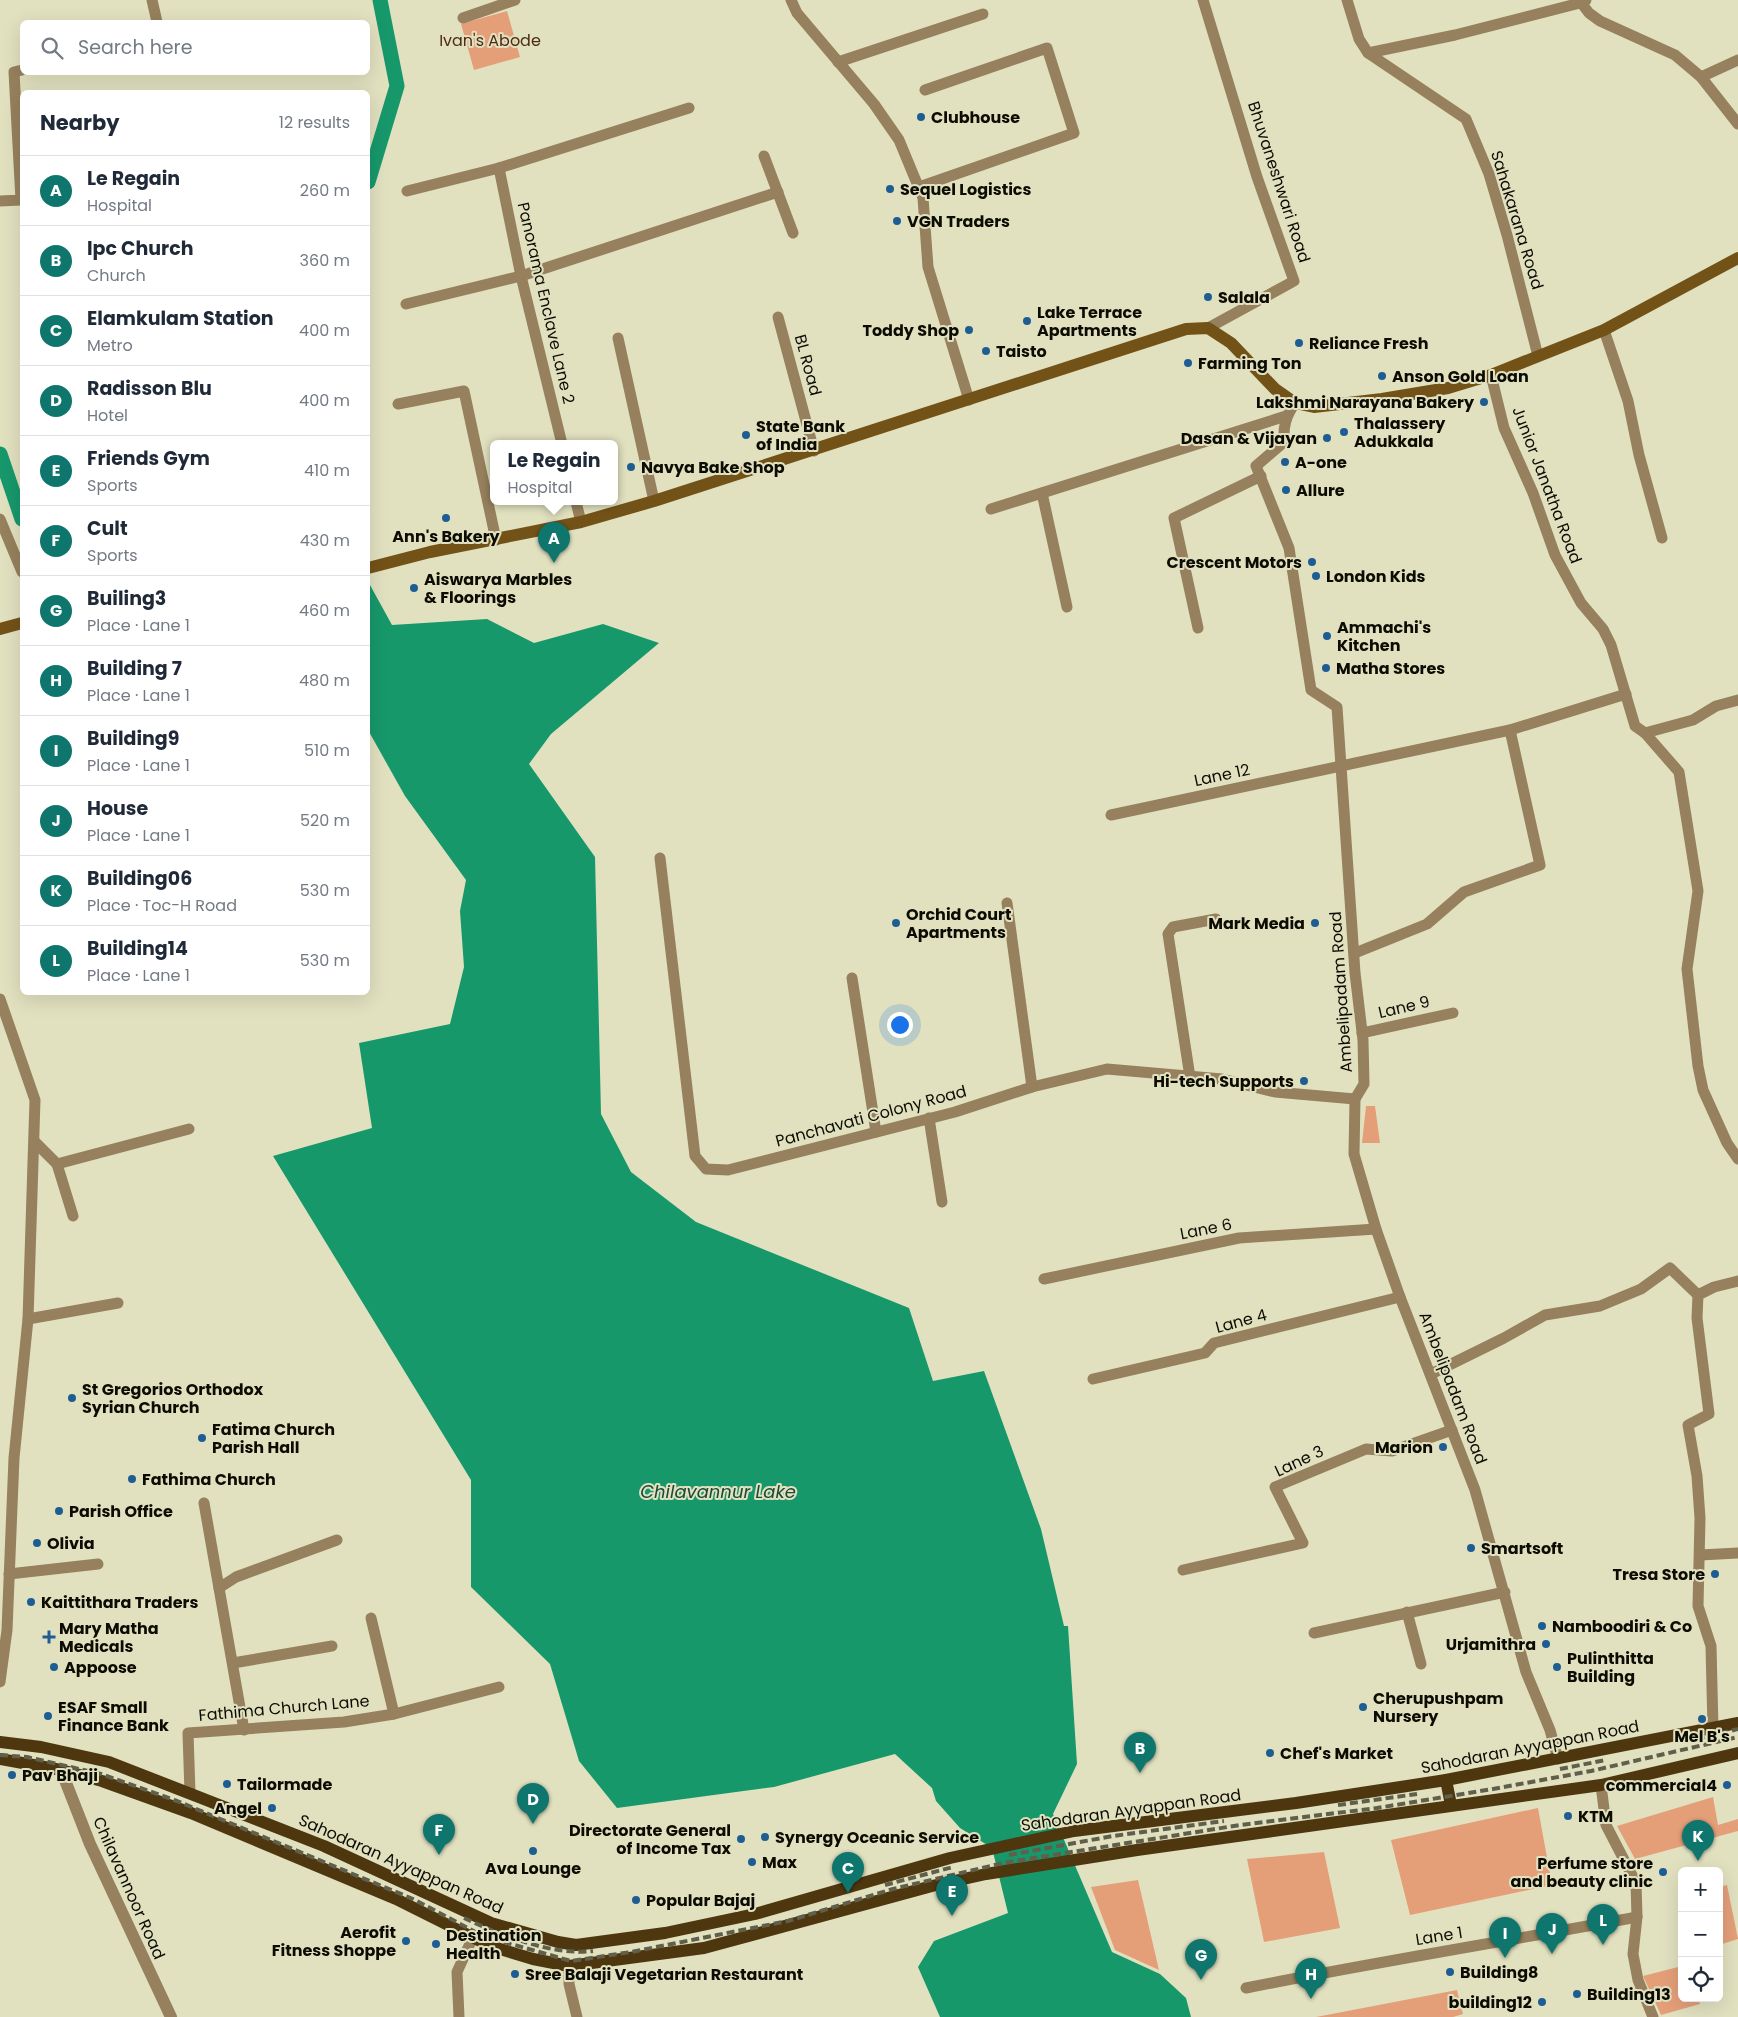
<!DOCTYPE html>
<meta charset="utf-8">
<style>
body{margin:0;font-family:Poppins,sans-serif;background:#f6f6f7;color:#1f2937}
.controls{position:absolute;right:15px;bottom:15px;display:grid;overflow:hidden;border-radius:8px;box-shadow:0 5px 20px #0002}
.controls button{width:45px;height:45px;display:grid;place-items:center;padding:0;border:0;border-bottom:1px solid #e0e1e3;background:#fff;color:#1f2937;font:25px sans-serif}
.you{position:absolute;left:899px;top:1024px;width:18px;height:18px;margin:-12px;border:4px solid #fff;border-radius:50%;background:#1a73e8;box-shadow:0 0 0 8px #1a73e833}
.badge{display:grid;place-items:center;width:32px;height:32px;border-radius:50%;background:#0f766e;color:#fff;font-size:16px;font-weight:700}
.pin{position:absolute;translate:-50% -41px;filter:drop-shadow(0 1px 2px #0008)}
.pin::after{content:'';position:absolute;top:26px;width:18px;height:15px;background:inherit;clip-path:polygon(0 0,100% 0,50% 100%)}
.popup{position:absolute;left:490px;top:440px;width:128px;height:65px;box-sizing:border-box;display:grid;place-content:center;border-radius:8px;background:#fff;filter:drop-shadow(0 1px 4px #0005);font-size:16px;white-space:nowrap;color:#747a83}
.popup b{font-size:19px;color:#1f2937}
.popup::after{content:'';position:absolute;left:50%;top:100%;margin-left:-10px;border:10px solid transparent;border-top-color:#fff}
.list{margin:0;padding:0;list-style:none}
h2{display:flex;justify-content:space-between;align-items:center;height:65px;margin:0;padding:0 20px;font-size:21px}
h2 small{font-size:16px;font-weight:400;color:#747a83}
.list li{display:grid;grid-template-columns:32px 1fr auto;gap:15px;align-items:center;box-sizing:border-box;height:70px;padding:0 20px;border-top:1px solid #e0e1e3}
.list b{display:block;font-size:19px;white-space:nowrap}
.list p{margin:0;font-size:16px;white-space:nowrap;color:#747a83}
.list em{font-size:16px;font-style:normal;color:#747a83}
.icon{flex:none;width:28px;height:28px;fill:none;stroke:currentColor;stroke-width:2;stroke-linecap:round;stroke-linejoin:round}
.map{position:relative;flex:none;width:1738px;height:2017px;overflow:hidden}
.search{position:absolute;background:#fff;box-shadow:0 5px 20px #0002;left:20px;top:20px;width:350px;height:55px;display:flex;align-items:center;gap:12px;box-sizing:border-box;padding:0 18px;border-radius:8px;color:#747a83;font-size:19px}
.panel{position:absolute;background:#fff;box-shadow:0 5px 20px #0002;left:20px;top:90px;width:350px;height:905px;border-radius:8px}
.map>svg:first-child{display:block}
.green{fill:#e49f79}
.water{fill:#17986b}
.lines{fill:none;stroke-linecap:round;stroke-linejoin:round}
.canal{stroke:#17986b;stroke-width:15}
.minor{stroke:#96805d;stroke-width:11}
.tertiary{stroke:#96805d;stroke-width:12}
.secondary{stroke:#735217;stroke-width:12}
.primary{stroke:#4e370e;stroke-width:12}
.rail{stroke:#5f5f4c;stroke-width:4;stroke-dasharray:8 4;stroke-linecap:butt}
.poi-dot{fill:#1d5d93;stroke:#e1e1c0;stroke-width:2}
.labels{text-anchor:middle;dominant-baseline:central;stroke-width:4;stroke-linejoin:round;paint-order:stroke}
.park-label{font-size:16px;fill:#4e2b16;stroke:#e1e1c0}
.poi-label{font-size:16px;font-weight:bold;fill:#0d0c03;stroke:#e1e1c0;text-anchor:start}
.street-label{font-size:16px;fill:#0d0c03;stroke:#e1e1c0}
.water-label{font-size:18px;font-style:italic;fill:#1a4935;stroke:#e1e1c0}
</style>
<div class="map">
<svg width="1738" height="2017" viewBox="0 0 1738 2017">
<rect width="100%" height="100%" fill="#e1e1c0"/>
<g class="green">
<path d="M507,11L520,57L474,70L461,24Z"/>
<path d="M1366,1106H1375L1380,1143H1362Z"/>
<path d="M1713,1797L1718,1825L1738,1819V1831L1635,1859L1617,1826Z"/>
<path d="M1538,1808L1552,1885L1410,1915L1391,1840Z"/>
<path d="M1324,1852L1340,1928L1264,1942L1247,1859Z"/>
<path d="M1138,1880L1159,1970L1115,1950L1091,1887Z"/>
<path d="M1727,1885L1738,1939L1719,1945V1887Z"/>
<path d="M1682,1966V1998H1698L1700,2004L1661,2015L1643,1976Z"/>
<path d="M1457,1990L1463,2014L1453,2017H1316Z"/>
</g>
<path class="water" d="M370,585L392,625L487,619L534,643L603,624L659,643L551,734L529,764L595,857L601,1114L631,1172L696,1222L909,1308L933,1381L984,1371L1041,1529L1064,1626H1068L1077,1764L1053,1814L1112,1952L1160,1974L1186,1998L1191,2017H940L918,1967L934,1941L1008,1913L992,1848L960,1828L936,1801L932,1788L895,1754L774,1787L617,1808L579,1761L550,1664L471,1587V1480L273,1156L372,1128L359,1043L450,1024L464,967L460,911L466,880L405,796L368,730V586Z"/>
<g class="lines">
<g class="canal">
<path d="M368,182L397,86L380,0"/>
<path d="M0,454L22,519"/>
</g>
<g class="minor">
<path d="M152,0L157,22"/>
<path d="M791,0L797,13L874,104L899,140L923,198L928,267L969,400"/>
<path d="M1203,0L1257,177L1294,281L1208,328"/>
<path d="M1347,0L1359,39L1368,53L1466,119L1489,174L1507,235L1538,356"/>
<path d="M1579,0L1589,13L1600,21L1675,55L1701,77L1738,124"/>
<path d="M463,18L515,0"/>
<path d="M1368,53L1455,35L1580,3L1586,0"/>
<path d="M838,62L983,14"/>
<path d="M1701,77L1738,60"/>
<path d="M764,156L793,233"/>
<path d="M499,168L521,276L562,444"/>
<path d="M919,187L1074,133L1047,48L925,90"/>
<path d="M407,191L499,168L689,108"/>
<path d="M0,201L21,200L14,72L22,70"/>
<path d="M406,304L521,276L778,192"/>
<path d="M778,317L814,451"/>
<path d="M1604,330L1628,401L1639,455L1662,538"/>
<path d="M618,338L654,501"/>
<path d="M1491,375L1504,428L1533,493L1555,555L1581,603L1603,629L1611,645L1635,726L1645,733L1679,772L1698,891L1687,969L1698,1066L1703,1090L1727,1143L1738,1159"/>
<path d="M1295,403C1286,416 1283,426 1284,442L1256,466L1289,548L1311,690L1337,707L1355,973L1363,1040L1364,1084L1355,1099L1354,1154L1376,1229L1400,1297L1475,1490L1526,1672L1550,1730L1558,1759"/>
<path d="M398,404L464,391L496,540"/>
<path d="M1042,493L1067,607"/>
<path d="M576,502L581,522"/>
<path d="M991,509L1286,416"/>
<path d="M0,519L22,572"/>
<path d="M1198,628L1174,518L1261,476"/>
<path d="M1645,733L1693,720L1716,706L1738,700"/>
<path d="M1111,815L1510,730L1626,694"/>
<path d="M660,858L695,1156L706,1169L728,1170L955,1112L1032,1087L1107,1069L1222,1079L1275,1092L1355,1099"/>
<path d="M1007,903L1032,1087"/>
<path d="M1355,953L1427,924L1464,892L1540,865L1510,730"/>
<path d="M852,978L876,1132"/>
<path d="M0,999L35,1100L28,1319L14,1458L7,1630L0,1682"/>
<path d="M1362,1033L1453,1013"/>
<path d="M1190,1077L1168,934L1173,927L1216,919"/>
<path d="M929,1118L942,1202"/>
<path d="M35,1142L57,1164L73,1216"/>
<path d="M57,1164L189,1129"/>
<path d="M1044,1279L1239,1238L1376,1229"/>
<path d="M28,1319L118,1303"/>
<path d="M1431,1374L1504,1338L1545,1315L1600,1306L1641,1289L1670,1268L1698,1295"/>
<path d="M1093,1379L1205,1353L1214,1343L1400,1297"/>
<path d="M204,1503L244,1730"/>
<path d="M1700,1555L1738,1553"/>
<path d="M1183,1570L1303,1543L1275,1487L1366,1449L1392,1451L1452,1430"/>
<path d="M9,1574L98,1564"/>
<path d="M219,1588L236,1577L337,1540"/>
<path d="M1407,1612L1421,1664"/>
<path d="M371,1618L394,1714"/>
<path d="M1314,1633L1505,1592"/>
<path d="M233,1663L332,1646"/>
<path d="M1713,1729L1711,1646L1698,1606L1700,1518L1697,1476L1688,1425L1709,1414L1697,1318L1698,1295L1714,1287L1738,1281"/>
<path d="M1601,1785L1606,1825L1636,1883L1637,1917L1633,1954L1638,1980L1653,2017"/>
<path d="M190,1793L188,1733L344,1722L394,1714L499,1687"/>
<path d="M569,1966V1984L577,2017"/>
<path d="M1246,1988C1376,1962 1507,1941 1637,1917"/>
<path d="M459,2017L457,1972L473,1937"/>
</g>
<path class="tertiary" d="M61,1770L90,1844L171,2017"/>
<g class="secondary">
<path d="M368,568L430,552L581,522L654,501L1186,329L1208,328L1231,343L1275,389L1295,403L1314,407L1382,399L1448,388L1491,375L1604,330L1738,258"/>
<path d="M0,629L22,623"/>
</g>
<g class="primary">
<path d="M0,1742L41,1747L109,1762L324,1846L491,1923L558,1942L576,1945L665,1933L755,1914L950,1858L1074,1831L1296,1803L1446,1780L1738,1723"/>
<path d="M0,1759L61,1770L102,1781L191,1813L396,1899L490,1946L533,1959L569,1966L704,1948L932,1886L986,1874L1137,1850L1601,1785L1738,1753"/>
<path d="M1446,1780L1451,1805"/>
</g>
<g class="rail">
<path d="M1697,1739L1738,1729"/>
<path d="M0,1755L27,1757L101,1774L177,1801L413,1899L483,1936L571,1961L631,1952L788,1921L893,1889L1003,1863L1240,1825L1377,1808L1493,1789L1591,1771L1738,1737"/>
<path d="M1560,1769L1606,1760"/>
<path d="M1338,1805L1417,1794"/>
<path d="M1009,1855L1113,1836L1224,1821"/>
<path d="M885,1885L953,1867"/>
<path d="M464,1918C500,1935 553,1956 593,1951"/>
</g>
</g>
<g class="poi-dot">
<circle cx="921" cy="117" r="5"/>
<circle cx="890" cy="189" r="5"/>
<circle cx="897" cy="221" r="5"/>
<circle cx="1208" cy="297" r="5"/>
<circle cx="1027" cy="321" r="5"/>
<circle cx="969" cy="330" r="5"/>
<circle cx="1299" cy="343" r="5"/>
<circle cx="986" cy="351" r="5"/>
<circle cx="1188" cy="363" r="5"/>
<circle cx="1382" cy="376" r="5"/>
<circle cx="1484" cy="402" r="5"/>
<circle cx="1344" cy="432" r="5"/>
<circle cx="746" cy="435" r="5"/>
<circle cx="1327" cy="438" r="5"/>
<circle cx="1285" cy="462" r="5"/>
<circle cx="631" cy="467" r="5"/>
<circle cx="1286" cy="490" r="5"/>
<circle cx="446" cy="518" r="5"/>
<circle cx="1312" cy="562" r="5"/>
<circle cx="1316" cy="576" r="5"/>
<circle cx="414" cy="588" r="5"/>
<circle cx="1327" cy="636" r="5"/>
<circle cx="1326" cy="668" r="5"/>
<circle cx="896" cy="923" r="5"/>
<circle cx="1315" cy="923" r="5"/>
<circle cx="1304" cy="1081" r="5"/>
<circle cx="72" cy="1398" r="5"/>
<circle cx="202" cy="1438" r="5"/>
<circle cx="1443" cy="1447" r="5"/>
<circle cx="132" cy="1479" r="5"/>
<circle cx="59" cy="1511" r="5"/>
<circle cx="37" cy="1543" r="5"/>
<circle cx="1471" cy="1548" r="5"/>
<circle cx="1715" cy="1574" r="5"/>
<circle cx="31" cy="1602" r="5"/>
<circle cx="1542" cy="1626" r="5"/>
<path d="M46.5 1629.5h5v5h5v5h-5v5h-5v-5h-5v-5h5z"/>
<circle cx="1546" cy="1644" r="5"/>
<circle cx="54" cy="1667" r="5"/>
<circle cx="1557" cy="1667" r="5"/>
<circle cx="1363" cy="1707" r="5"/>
<circle cx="48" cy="1716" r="5"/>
<circle cx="1702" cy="1719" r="5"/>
<circle cx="1270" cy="1753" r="5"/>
<circle cx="12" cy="1775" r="5"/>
<circle cx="227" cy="1784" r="5"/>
<circle cx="1727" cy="1785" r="5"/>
<circle cx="272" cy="1808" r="5"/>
<circle cx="1568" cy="1816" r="5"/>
<circle cx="765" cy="1837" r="5"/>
<circle cx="741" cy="1839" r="5"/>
<circle cx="533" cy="1851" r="5"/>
<circle cx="752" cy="1862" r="5"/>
<circle cx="1663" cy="1872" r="5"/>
<circle cx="636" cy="1900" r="5"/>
<circle cx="406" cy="1941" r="5"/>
<circle cx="436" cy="1944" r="5"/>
<circle cx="1450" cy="1972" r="5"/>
<circle cx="515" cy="1974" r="5"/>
<circle cx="1577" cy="1994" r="5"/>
<circle cx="1542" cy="2002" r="5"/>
</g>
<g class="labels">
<g class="park-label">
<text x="490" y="40">Ivan's Abode</text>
</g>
<g class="poi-label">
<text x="931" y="117">Clubhouse</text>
<text x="900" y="189">Sequel Logistics</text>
<text x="907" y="221">VGN Traders</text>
<text x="1218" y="297">Salala</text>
<text x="1037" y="312">Lake Terrace<tspan x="1037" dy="18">Apartments</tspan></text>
<text x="959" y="330" text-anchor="end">Toddy Shop</text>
<text x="1309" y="343">Reliance Fresh</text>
<text x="996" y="351">Taisto</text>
<text x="1198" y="363">Farming Ton</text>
<text x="1392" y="376">Anson Gold Loan</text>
<text x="1474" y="402" text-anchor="end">Lakshmi Narayana Bakery</text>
<text x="1354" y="423">Thalassery<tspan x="1354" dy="18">Adukkala</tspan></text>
<text x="756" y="426">State Bank<tspan x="756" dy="18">of India</tspan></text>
<text x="1317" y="438" text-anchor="end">Dasan &amp; Vijayan</text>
<text x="1295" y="462">A-one</text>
<text x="641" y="467">Navya Bake Shop</text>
<text x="1296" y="490">Allure</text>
<text x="446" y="536" text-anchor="middle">Ann's Bakery</text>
<text x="1302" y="562" text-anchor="end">Crescent Motors</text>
<text x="1326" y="576">London Kids</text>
<text x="424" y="579">Aiswarya Marbles<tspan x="424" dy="18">&amp; Floorings</tspan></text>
<text x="1337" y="627">Ammachi's<tspan x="1337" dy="18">Kitchen</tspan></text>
<text x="1336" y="668">Matha Stores</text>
<text x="906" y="914">Orchid Court<tspan x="906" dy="18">Apartments</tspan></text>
<text x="1305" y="923" text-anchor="end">Mark Media</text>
<text x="1294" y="1081" text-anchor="end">Hi-tech Supports</text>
<text x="82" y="1389">St Gregorios Orthodox<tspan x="82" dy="18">Syrian Church</tspan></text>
<text x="212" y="1429">Fatima Church<tspan x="212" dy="18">Parish Hall</tspan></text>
<text x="1433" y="1447" text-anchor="end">Marion</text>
<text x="142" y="1479">Fathima Church</text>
<text x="69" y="1511">Parish Office</text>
<text x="47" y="1543">Olivia</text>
<text x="1481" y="1548">Smartsoft</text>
<text x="1705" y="1574" text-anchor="end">Tresa Store</text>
<text x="41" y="1602">Kaittithara Traders</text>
<text x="1552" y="1626">Namboodiri &amp; Co</text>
<text x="59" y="1628">Mary Matha<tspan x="59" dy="18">Medicals</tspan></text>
<text x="1536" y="1644" text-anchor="end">Urjamithra</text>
<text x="1567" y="1658">Pulinthitta<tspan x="1567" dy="18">Building</tspan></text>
<text x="64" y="1667">Appoose</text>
<text x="1373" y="1698">Cherupushpam<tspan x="1373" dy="18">Nursery</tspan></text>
<text x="58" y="1707">ESAF Small<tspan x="58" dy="18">Finance Bank</tspan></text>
<text x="1702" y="1736" text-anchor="middle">Mel B's</text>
<text x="1280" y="1753">Chef's Market</text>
<text x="22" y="1775">Pav Bhaji</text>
<text x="237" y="1784">Tailormade</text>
<text x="1717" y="1785" text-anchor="end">commercial4</text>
<text x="262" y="1808" text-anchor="end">Angel</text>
<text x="1578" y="1816">KTM</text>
<text x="731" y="1830" text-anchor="end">Directorate General<tspan x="731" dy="18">of Income Tax</tspan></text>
<text x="775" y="1837">Synergy Oceanic Service</text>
<text x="762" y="1862">Max</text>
<text x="1653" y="1863" text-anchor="end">Perfume store<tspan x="1653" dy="18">and beauty clinic</tspan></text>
<text x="533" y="1868" text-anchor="middle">Ava Lounge</text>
<text x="646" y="1900">Popular Bajaj</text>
<text x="396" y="1932" text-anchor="end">Aerofit<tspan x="396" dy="18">Fitness Shoppe</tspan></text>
<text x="446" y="1935">Destination<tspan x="446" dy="18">Health</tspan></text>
<text x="1460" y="1972">Building8</text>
<text x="525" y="1974">Sree Balaji Vegetarian Restaurant</text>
<text x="1587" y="1994">Building13</text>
<text x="1532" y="2002" text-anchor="end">building12</text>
</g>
<g class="street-label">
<text transform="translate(1279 182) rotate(72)">Bhuvaneshwari Road</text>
<text transform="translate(1517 220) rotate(73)">Sahakarana Road</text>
<text transform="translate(546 303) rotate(77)">Panorama Enclave Lane 2</text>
<text transform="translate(808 365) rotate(75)">BL Road</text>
<text transform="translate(1547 485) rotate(69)">Junior Janatha Road</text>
<text transform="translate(1222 775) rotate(-12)">Lane 12</text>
<text transform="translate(1341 992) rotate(-94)">Ambelipadam Road</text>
<text transform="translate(1404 1007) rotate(-13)">Lane 9</text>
<text transform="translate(871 1116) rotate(-15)">Panchavati Colony Road</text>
<text transform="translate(1206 1229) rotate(-11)">Lane 6</text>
<text transform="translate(1241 1321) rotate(-15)">Lane 4</text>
<text transform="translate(1453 1388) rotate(69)">Ambelipadam Road</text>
<text transform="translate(1299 1461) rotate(-25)">Lane 3</text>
<text transform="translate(284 1708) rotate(-5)">Fathima Church Lane</text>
<text transform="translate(1530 1747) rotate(-11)">Sahodaran Ayyappan Road</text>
<text transform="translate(1131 1810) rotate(-8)">Sahodaran Ayyappan Road</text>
<text transform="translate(401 1864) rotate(24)">Sahodaran Ayyappan Road</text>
<text transform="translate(129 1888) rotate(66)">Chilavannoor Road</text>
<text transform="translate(1439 1936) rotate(-9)">Lane 1</text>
</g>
<g class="water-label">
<text x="718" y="1491">Chilavannur Lake</text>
</g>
</g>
</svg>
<div class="controls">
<button>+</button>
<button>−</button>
<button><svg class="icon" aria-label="locate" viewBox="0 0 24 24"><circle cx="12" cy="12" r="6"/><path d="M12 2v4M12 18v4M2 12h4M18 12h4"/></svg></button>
</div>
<div class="you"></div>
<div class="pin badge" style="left:554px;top:563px">A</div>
<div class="popup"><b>Le Regain</b>Hospital</div>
<div class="pin badge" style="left:1140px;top:1773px">B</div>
<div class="pin badge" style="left:848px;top:1893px">C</div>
<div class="pin badge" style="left:533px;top:1824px">D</div>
<div class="pin badge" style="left:952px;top:1916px">E</div>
<div class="pin badge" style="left:439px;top:1855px">F</div>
<div class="pin badge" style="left:1201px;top:1980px">G</div>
<div class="pin badge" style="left:1311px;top:1999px">H</div>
<div class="pin badge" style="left:1505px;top:1958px">I</div>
<div class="pin badge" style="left:1552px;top:1954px">J</div>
<div class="pin badge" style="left:1698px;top:1861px">K</div>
<div class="pin badge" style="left:1603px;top:1945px">L</div>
<div class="search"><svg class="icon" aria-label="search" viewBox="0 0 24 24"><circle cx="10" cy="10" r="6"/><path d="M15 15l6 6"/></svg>Search here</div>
<section class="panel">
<h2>Nearby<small>12 results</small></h2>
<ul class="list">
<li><span class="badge">A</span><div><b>Le Regain</b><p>Hospital</p></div><em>260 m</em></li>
<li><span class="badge">B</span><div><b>Ipc Church</b><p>Church</p></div><em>360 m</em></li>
<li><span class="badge">C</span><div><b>Elamkulam Station</b><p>Metro</p></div><em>400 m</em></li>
<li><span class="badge">D</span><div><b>Radisson Blu</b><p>Hotel</p></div><em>400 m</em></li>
<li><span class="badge">E</span><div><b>Friends Gym</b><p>Sports</p></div><em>410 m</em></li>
<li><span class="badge">F</span><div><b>Cult</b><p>Sports</p></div><em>430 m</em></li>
<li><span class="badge">G</span><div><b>Builing3</b><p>Place · Lane 1</p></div><em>460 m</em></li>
<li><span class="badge">H</span><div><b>Building 7</b><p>Place · Lane 1</p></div><em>480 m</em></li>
<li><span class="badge">I</span><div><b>Building9</b><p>Place · Lane 1</p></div><em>510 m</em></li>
<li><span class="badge">J</span><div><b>House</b><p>Place · Lane 1</p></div><em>520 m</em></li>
<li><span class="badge">K</span><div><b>Building06</b><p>Place · Toc-H Road</p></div><em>530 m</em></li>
<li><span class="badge">L</span><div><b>Building14</b><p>Place · Lane 1</p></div><em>530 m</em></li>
</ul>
</section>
</div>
